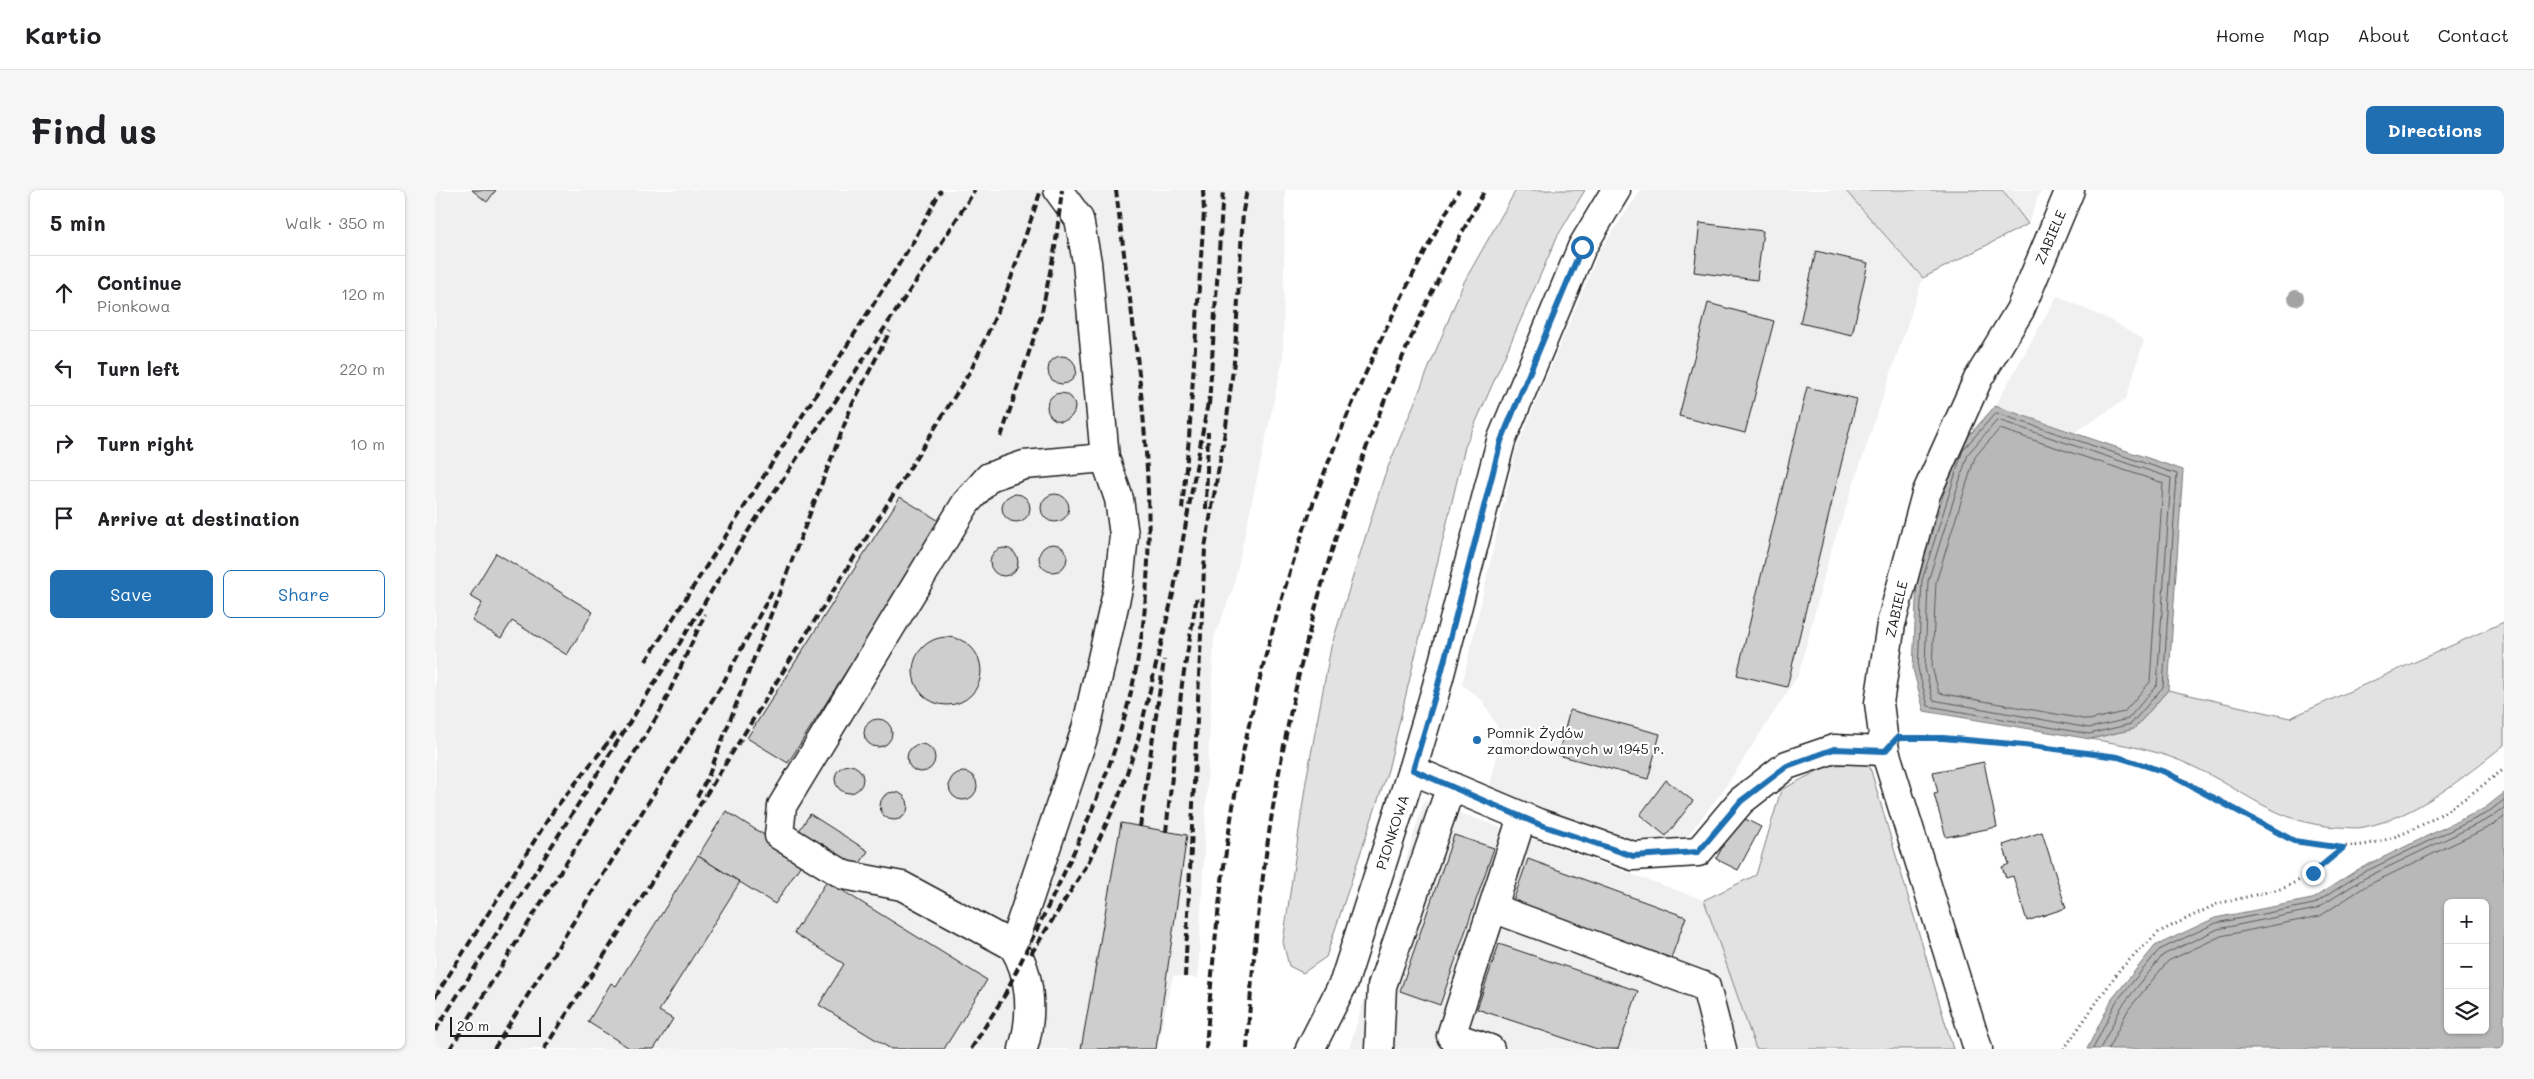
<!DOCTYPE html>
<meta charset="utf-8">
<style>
body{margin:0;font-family:Mali,sans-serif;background:#f6f6f6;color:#202124}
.controls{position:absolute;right:15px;bottom:15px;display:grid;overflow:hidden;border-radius:8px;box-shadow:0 1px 4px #0004}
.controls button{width:45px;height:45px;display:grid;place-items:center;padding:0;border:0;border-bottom:1px solid #e0e0e0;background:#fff;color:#202124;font:25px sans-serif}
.scale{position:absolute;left:15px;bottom:12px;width:91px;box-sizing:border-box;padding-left:5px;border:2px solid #1c1c1c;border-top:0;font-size:14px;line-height:18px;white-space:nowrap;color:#1c1c1c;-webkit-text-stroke:4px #fff;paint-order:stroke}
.stop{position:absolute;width:15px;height:15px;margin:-11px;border:4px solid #1f6fb2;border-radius:50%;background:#fff}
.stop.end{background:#1f6fb2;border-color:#fff;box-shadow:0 1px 5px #0008}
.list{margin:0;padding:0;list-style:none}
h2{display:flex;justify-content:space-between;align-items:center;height:65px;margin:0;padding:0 20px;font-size:21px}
h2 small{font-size:16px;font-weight:400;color:#757577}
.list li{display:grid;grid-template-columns:32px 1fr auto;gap:15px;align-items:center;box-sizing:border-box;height:75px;padding:0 20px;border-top:1px solid #e0e0e0}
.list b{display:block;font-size:19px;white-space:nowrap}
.list p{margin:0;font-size:16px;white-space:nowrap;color:#757577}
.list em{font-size:16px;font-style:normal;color:#757577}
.actions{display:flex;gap:10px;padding:15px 20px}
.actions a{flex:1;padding:11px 0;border:1px solid #1f6fb2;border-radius:8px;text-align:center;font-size:18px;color:#1f6fb2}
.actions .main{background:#1f6fb2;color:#fff}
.icon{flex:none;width:28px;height:28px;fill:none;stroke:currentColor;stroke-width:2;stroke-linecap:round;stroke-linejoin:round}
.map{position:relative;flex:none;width:2069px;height:859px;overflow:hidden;border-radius:8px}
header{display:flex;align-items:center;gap:30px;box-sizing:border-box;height:70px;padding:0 25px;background:#fff;border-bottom:1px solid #e0e0e0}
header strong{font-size:24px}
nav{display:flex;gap:28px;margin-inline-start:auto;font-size:18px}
.intro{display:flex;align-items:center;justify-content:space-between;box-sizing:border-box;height:120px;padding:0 30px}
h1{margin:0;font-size:35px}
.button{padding:12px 22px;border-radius:8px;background:#1f6fb2;color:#fff;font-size:18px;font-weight:700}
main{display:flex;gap:30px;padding:0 30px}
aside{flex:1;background:#fff;border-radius:8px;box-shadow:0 1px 4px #0004}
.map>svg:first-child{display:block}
.built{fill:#f0f0f0}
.green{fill:#e2e2e2;stroke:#7f7f7f}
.water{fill:#b8b8b8;stroke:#7a7a7a;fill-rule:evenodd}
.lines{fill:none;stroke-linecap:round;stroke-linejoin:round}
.shore{stroke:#5a5a5a;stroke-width:1}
.building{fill:#cecece;stroke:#1c1c1c}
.minor-casing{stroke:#1c1c1c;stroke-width:31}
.path{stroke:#1c1c1c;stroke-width:3;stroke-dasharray:1 4;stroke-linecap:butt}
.minor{stroke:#fff;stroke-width:28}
.rail{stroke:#1c1c1c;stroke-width:4;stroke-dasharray:8 4;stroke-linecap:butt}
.tree{fill:#a3a3a3}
.route{stroke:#1f6fb2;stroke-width:6}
.poi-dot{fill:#1f6fb2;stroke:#fff;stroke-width:2}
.labels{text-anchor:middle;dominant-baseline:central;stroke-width:4.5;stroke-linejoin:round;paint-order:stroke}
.street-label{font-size:14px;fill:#1c1c1c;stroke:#fff}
.poi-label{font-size:14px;fill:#1c1c1c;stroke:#fff;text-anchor:start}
</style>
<header>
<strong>Kartio</strong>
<nav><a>Home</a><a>Map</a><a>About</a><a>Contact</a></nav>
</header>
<div class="intro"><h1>Find us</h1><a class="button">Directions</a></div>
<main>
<aside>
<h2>5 min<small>Walk · 350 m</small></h2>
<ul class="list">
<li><svg class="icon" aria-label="ahead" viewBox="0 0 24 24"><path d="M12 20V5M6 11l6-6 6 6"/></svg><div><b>Continue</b><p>Pionkowa</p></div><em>120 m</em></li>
<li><svg class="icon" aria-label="left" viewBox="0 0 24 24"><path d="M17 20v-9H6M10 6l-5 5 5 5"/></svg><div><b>Turn left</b></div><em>220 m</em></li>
<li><svg class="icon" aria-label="right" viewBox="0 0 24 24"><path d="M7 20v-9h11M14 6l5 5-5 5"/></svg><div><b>Turn right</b></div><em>10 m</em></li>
<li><svg class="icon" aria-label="arrive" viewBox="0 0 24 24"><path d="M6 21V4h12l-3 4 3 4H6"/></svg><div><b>Arrive at destination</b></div></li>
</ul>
<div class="actions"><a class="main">Save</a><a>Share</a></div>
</aside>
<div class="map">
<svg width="2069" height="859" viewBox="0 0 2069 859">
<rect width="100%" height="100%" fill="#fff"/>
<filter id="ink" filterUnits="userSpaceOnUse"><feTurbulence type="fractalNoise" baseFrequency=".02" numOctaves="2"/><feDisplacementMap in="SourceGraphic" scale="10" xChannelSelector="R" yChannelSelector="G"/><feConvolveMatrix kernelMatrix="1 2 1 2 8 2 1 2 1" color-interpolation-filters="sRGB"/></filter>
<g filter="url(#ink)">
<g class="built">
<path d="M0,0H850L848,169L798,399L779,447L763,788L738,786L722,859H0Z"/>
<path d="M1206,0H1410L1488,88L1394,367L1364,484L1289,599L1252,647L1231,654L1188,651L1054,599L1067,546L1048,511L1027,495L1081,260L1165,60Z"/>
<path d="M1567,0H1606L1593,34Z"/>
<path d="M1622,106L1679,132L1709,150L1691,209L1639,243L1560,216Z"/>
<path d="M989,610L1269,710L1321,859H914Z"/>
</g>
<g class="green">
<path d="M1081,0H1150L1122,47L1030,257L953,580L891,767L868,783L854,776L848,752L871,591L896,457L949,287L1029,92Z"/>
<path d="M1410,0H1567L1593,34L1488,88Z"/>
<path d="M2069,432V555C2029,587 1981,627 1929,637C1921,639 1911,637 1903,637C1842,634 1809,600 1757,576C1727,561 1687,554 1655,549L1699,539L1733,500L1855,528Z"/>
<path d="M1434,574L1518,859H1321L1269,710L1321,685L1346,600L1394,575Z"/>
</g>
<g class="water">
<path d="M1560,216L1748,280L1733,500L1699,539L1655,549L1489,521L1478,479L1482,389L1523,258Z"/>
<path d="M2069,603V859H1652L1677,809L1720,756L1780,728L1877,709L1922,680L2050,618ZM2013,713H2050V840H2013Z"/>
</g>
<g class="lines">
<g class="shore">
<path d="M1561,223L1742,284L1728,497L1696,534L1654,544L1493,516L1483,479L1487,390L1528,260Z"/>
<path d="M1563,230L1736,288L1722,495L1693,529L1654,538L1498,510L1490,478L1493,391L1533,264Z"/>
<path d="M1565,239L1728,293L1715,492L1689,522L1654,530L1504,503L1497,477L1501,392L1540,267Z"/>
<path d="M1658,859L1681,812L1724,760L1781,733L1879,714L1925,684L2052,623L2069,610"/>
<path d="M1665,859L1687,816L1728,765L1783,739L1881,719L1928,689L2055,628L2069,618"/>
<path d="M1673,859L1693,820L1733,771L1786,746L1885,726L1931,696L2058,635L2069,627"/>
</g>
</g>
<g class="building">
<path d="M37,0H61L52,12Z"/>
<path d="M1265,33L1328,41L1322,90L1259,82Z"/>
<path d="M1381,61L1433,73L1417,145L1365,133Z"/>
<path d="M1273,113L1339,131L1310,243L1244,226Z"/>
<circle cx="627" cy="180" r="14"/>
<path d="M1372,197L1422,209L1352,497L1302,485Z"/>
<circle cx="626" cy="217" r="14"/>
<circle cx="581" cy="318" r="14"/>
<circle cx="620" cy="318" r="14"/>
<path d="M465,307L506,332L353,573L312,548Z"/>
<circle cx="618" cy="368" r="14"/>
<circle cx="569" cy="372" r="14"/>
<path d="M61,363L158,422L132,465L77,431L66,448L37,431L47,413L35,406Z"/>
<circle cx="512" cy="481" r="34"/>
<path d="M1135,520L1225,544L1213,589L1123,565Z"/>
<circle cx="443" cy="543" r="14"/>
<circle cx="486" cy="568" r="14"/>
<path d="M1549,572L1562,637L1511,647L1499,604L1503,603L1498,582Z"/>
<circle cx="414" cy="589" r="14"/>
<circle cx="528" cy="596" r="14"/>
<path d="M1231,590L1258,611L1231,646L1205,625Z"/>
<circle cx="459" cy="616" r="14"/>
<path d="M291,621L369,670L340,714L263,666Z"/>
<path d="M375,624L433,661L420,681L362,644Z"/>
<path d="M1304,626L1326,637L1303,680L1281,669Z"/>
<path d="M686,633L752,645L721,859H646Z"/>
<path d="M1607,642L1631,718L1592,731L1578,686L1571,688L1567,677L1574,674L1568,655Z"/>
<path d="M1019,645L1059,658L1005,815L965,801Z"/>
<path d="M263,666L305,692L224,821L238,829L219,859H196L153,832L176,793L181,796Z"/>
<path d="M1093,669L1251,727L1236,768L1078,711Z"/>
<path d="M392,691L552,790L509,859H456L384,815L409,774L359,743Z"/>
<path d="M1064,754L1203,801L1183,859H1162L1042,819Z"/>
</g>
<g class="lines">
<defs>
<g id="minor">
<path d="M977,580L1103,633L1198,666L1263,662L1306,611L1352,575L1399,559L1450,561"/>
<path d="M1058,718L1271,797L1287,859"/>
<path d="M578,756L467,696L409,685L344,645L347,616L531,313L554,287L589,275L670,268"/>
<path d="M588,859C598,826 597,786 578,756L651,539L684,394L689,345L684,309L670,268L652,72L644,29L623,0"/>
<path d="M875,859L909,792L977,580L1001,499L1066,251L1147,57L1181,0"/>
<path d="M944,859L947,796L1016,596"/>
<path d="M1055,859L1016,846L1087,627"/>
<path d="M1543,859L1450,561L1444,513L1456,434L1491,304L1543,189L1585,120L1635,0"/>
</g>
</defs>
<use href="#minor" class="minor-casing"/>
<g class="path">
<path d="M1477,548C1527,548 1578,553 1628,560C1662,564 1698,568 1731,582C1774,600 1814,629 1857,650C1865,654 1877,654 1887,655C1957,665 2016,620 2069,579"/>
<path d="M1629,859L1685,779L1724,742L1782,714L1849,698L1878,683L1907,658"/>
</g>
<use href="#minor" class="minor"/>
<g class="rail">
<path d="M774,215L788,0"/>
<path d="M566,247L606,126L620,58L627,0"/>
<path d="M747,319L754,248L769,22L768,0"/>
<path d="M771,319L773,242"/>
<path d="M211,471L478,52L506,0"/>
<path d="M262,607L273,587L417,215L455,141"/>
<path d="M705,637L729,470"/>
<path d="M731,642L747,494L762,406"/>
<path d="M596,764L652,675L683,609L702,554L738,404L774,207"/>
<path d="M750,787L770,358L791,236L800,163L808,21L812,0"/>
<path d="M569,806C622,697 682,588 703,468C730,316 699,152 681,0"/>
<path d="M0,807L119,620L183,540"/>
<path d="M0,841L246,451L315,338L500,63L540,0"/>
<path d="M15,859L226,520L270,424"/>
<path d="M59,859L288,493L339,398"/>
<path d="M109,859L226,677L536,180L571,103L606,0"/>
<path d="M536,859L573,800"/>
<path d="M771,859C779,746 791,632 817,522C859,337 930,164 1024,0"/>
<path d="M812,859C830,551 899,271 1050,0"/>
</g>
</g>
<circle class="tree" cx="1861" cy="108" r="8"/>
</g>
<g class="lines" filter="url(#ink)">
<path class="route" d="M1147,57L1066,251L1002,499L978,580L1103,634L1198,666L1263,662L1306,611L1352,576L1399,559L1450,561L1462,548H1508L1589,555L1683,567L1730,582L1859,651L1908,658L1878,683"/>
</g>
<circle class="poi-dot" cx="1042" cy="550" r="5"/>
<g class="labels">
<g class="street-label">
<text transform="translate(1615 47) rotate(-67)">ZABIELE</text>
<text transform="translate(1461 419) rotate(-77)">ZABIELE</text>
<text transform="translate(957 642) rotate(-72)">PIONKOWA</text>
</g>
<g class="poi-label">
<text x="1052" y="542">Pomnik Żydów<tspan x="1052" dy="16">zamordowanych w 1945 r.</tspan></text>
</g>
</g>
</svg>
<div class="controls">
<button>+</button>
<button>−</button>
<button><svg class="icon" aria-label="layers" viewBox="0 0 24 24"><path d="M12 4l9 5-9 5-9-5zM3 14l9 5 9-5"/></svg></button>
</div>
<div class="scale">20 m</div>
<div class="stop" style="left:1147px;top:57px"></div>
<div class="stop end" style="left:1878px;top:683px"></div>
</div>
</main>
